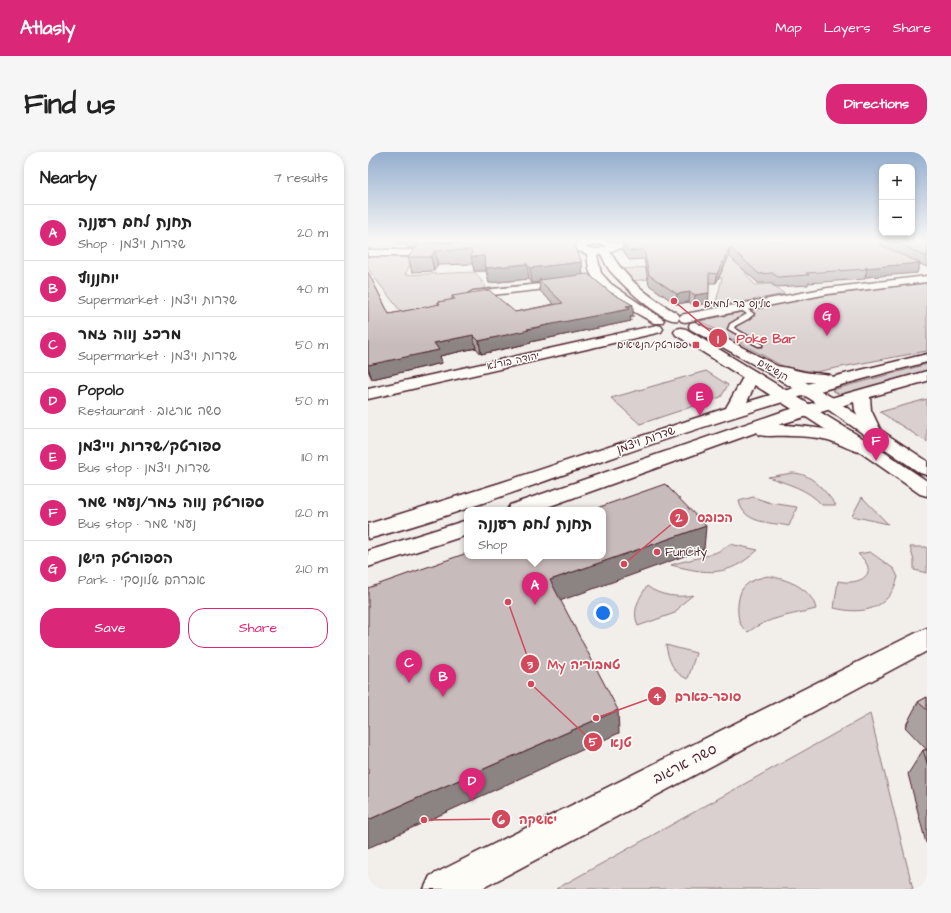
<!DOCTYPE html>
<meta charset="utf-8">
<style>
body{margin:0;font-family:"Architects Daughter","Playpen Sans Hebrew",sans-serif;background:#f6f6f6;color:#222}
.controls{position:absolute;right:12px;top:12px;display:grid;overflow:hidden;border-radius:8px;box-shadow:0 2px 6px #0003}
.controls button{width:36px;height:36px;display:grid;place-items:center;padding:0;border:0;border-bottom:1px solid #e0e0e0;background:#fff;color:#222;font:20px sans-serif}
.you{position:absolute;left:235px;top:461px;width:14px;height:14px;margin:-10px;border:3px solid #fff;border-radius:50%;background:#1a73e8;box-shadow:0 0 0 6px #1a73e833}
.badge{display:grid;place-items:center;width:26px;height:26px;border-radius:50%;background:#db2777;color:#fff;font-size:13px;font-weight:700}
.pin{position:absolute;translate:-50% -33px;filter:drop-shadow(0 1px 2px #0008)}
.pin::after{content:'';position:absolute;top:21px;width:14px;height:12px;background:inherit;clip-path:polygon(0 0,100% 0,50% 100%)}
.popup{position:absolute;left:96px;top:355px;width:142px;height:52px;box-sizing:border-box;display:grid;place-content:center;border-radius:8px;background:#fff;filter:drop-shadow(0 1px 3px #0005);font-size:13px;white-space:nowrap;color:#767676}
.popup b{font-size:15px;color:#222}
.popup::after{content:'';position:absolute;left:50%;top:100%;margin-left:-8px;border:8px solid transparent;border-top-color:#fff}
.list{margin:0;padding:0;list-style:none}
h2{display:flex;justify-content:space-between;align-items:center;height:52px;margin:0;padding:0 16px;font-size:17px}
h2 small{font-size:13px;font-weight:400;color:#767676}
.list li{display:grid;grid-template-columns:26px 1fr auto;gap:12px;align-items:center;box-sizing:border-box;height:56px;padding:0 16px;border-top:1px solid #e0e0e0}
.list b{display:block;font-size:15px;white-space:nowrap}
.list p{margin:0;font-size:13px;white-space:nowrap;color:#767676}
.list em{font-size:13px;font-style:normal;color:#767676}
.actions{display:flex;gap:8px;padding:12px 16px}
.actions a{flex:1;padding:9px 0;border:1px solid #db2777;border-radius:16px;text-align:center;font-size:14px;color:#db2777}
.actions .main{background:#db2777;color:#fff}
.map{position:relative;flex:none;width:559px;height:737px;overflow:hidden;border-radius:16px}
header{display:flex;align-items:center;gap:24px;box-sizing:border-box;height:56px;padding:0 20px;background:#db2777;color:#fff}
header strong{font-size:19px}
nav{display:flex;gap:22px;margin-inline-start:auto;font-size:14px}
.intro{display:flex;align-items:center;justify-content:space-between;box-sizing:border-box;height:96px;padding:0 24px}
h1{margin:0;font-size:28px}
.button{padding:10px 18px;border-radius:16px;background:#db2777;color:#fff;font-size:14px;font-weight:700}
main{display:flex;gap:24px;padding:0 24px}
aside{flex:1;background:#fff;border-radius:16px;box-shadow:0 2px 6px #0003}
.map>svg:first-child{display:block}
.green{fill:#d9d0cf;stroke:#92787d}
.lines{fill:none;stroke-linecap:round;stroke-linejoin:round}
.service-casing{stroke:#4a1f2b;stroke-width:3}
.minor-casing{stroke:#4a1f2b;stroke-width:3}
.tertiary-casing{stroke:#4a1f2b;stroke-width:3}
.secondary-casing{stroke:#4a1f2b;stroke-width:3}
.service{fill:#fdfcf7;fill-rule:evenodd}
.minor{fill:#fdfcf7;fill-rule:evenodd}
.tertiary{fill:#fdfcf7;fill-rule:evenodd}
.secondary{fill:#fdfcf7;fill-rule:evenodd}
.wall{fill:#aca1a1;stroke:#4a1f2b}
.shaded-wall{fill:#8c8383;stroke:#4a1f2b}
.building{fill:#c8bbbb;stroke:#4a1f2b}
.poi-dot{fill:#d1495b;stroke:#fdfcf7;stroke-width:1.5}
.labels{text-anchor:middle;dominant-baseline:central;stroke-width:3;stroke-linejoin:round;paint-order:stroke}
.far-poi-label{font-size:10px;fill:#4a1f2b;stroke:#fdfcf7;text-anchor:start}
.far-street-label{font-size:10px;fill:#4a1f2b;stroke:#fdfcf7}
.street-label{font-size:12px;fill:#4a1f2b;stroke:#fdfcf7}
.poi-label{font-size:12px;fill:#4a1f2b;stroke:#fdfcf7;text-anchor:start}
.near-street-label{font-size:14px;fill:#4a1f2b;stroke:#fdfcf7}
.leader{fill:none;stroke:#d1495b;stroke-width:1.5}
.callout-dot{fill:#d1495b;stroke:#fdfcf7;stroke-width:1.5}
.mark-label{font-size:12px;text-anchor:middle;font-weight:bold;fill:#fff}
.callout-label{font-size:13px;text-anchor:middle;font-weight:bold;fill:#d1495b;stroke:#fdfcf7;stroke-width:3;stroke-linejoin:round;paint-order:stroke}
</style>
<header>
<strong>Atlasly</strong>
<nav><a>Map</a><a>Layers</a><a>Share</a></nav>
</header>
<div class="intro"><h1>Find us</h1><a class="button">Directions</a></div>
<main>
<aside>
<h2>Nearby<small>7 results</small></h2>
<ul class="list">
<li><span class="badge">A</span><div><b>תחנת לחם רעננה</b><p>Shop · שדרות ויצמן</p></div><em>20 m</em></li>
<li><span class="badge">B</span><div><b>יוחננוף</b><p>Supermarket · שדרות ויצמן</p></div><em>40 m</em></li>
<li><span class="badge">C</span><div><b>מרכז נווה זמר</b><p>Supermarket · שדרות ויצמן</p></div><em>50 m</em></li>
<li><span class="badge">D</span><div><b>Popolo</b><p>Restaurant · סשה ארגוב</p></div><em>50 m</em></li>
<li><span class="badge">E</span><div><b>ספורטק/שדרות וייצמן</b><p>Bus stop · שדרות ויצמן</p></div><em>110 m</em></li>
<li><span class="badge">F</span><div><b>ספורטק נווה זמר/נעמי שמר</b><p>Bus stop · נעמי שמר</p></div><em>120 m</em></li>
<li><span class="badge">G</span><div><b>הספורטק הישן</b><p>Park · אברהם שלונסקי</p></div><em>210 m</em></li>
</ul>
<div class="actions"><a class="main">Save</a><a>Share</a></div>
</aside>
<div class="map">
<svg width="559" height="737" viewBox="0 0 559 737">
<rect width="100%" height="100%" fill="#f2efeb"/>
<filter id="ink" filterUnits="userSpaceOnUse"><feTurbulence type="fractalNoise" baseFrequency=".025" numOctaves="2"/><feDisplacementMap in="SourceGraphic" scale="8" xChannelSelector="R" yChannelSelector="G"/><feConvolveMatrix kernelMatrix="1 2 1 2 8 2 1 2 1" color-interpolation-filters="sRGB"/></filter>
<g filter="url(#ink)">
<g class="green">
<path d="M0,89H29L25,98L0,97Z"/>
<path d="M352,97L388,119L377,121L387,133L402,132L417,142L347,155L354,126L330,121L264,129L254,117L355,110Z"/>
<path d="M0,104L45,106L37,123L107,120L118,135L91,151L36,164L0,117Z"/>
<path d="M559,130V199L447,220L416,215L332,169L444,145Z"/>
<path d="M559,212V221L474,244L464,238Z"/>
<path d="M338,219L360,233L353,245L272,272L243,246Z"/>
<path d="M559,247V290L512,260Z"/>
<path d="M424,321C444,321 456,338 468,353H454C440,337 420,332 400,325Z"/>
<path d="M385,345L403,351L429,355L421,374C401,370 376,372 371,349Z"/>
<path d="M494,345L520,372L484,364Z"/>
<path d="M362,392L390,398C359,426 340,422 303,413C323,406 345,406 362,392Z"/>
<path d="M542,395H559V421L546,418V409Z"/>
<path d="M502,400L526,417L530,425C521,458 495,463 466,456L470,429C491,434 514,422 490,402Z"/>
<path d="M400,424C419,427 444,436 448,457C424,463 400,465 380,480C378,478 375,476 373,473C368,465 369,444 375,436C382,428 391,426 400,424Z"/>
<path d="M279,434C291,444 311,446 325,443L315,451L307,461L270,474C264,458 270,448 279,434Z"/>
<path d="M298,493L328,501L320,527C305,522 300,507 298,493Z"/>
<path d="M502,562L545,737H188Z"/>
</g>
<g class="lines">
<defs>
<path id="service" d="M372,155H376L386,162L380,167L367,174L366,176L394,192V194H390L360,177L362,172L379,162L372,157Z"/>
<g id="minor">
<path d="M0,98H72L77,101L72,104H0Z"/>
<path d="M559,124V130L460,142L317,170L313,169L311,166L313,163L317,162L460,136Z"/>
<path d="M201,129L206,132L205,134L105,145L100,142L105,139Z"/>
<path d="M289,173L293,174L295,177L293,180L0,247V237Z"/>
<path d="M461,246L467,248L559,309V323L552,321L455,254L453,251L455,248Z"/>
<path d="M438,253L444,255L504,292L559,329V344L552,342L492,300L432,261L430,258L432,255Z"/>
<path d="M559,476V499L113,737H56L62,724L550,480Z"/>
</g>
<g id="tertiary">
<path d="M213,89H244L248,91L325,89L321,92L248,97L242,100C259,129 282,145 310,162L312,165L310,168C295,172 255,133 244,121C239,116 236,108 233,102L229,103L233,121L243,132L296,168L294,171H286C264,158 233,144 222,120C220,114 220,108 219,102L208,98L206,96L207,92ZM229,92L240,94L229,97L216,95Z"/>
<path d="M327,170L411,215L467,247L469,251L467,255L461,256L455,255L401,221L322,177L321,174L322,171Z"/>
<path d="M313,176L318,177L444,254L446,258L444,262L438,263L432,262L308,183L306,180L308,177Z"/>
</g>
<g id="secondary">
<path d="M559,202V210C448,238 340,272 232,310C155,336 79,366 0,387V372L132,331L358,256L378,220L383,218L388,220L391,223L379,250L446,230H437L401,221L398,218L401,215C412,212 425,218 436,220C445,222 454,221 462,223L464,225Z"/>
<path d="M559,219V229L502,245L503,258L513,279L510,283L504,284L498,283L487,258L486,250L410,273C431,273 495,279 507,296L505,300C490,304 474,292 460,288C447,285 435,284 422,284C412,283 401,285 391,283L389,280L171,358H139L142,353L413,260Z"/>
<path d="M99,368V383L0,415V399Z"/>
</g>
</defs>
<use href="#service" class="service-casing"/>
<use href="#minor" class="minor-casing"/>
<use href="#tertiary" class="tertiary-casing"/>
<use href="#secondary" class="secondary-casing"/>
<use href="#service" class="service"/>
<use href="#minor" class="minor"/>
<use href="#tertiary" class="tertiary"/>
<use href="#secondary" class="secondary"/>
</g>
<g class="wall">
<path d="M28,89H205L215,123L265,165H262L263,169L162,190L163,191L113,202L108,196L72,204L74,211L4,227L0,219V120L21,162L70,153V150L84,148V144L147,160L186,152L172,139L171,130L164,131L161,127L121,131L118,119H106L105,112L70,113L66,119L44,120L40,105L49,96H40L39,93H29Z"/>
<path d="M250,89H559V115L552,112L549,121L497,125V127L440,131V133L408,135L403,131H390L361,104L348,131H341L340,151L326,154L321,150L308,152L281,133L276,107L261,108L255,98V89Z"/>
<path d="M559,545V598L537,575L550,550Z"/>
<path d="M555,598H559V691H558L540,622Z"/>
</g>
<g class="shaded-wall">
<path d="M90,89H201L91,96Z"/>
<path d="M509,89H515L514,93L508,97Z"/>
<path d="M362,95L361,104L348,131L349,122Z"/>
<path d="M67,99L70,113L66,119L63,105Z"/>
<path d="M116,104L118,119H106L103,105Z"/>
<path d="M214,110L215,125L171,128V130L164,131L162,116Z"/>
<path d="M552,111L549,121L497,125L499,117L497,116Z"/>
<path d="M159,112L161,127L121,131L118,116Z"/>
<path d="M322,140L321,150L308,152L309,142Z"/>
<path d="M341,141L340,151L326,154L327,143Z"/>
<path d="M265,153V165H262L263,169L162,190L163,191L113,202L111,189Z"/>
<path d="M105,183L108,196L72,204L74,211L4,227L0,215V213L66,191Z"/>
<path d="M338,374L336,397L186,451L182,428Z"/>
<path d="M250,558L251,581L0,696V668Z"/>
</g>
<g class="building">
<path d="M126,89H205L214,110L162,116L159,112L118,116L116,104L103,105L104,98L67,99L63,105H40L52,91H88Z"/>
<path d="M255,89H510L511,92L552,111L497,116L499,117L438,121L441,123L410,125L404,121L391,122L362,95L349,122L341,121V141L327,143L322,140L309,142L281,123L276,98L260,99Z"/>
<path d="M526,89H559V105Z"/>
<path d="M0,120L21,162L72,152L70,150L87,147L84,144L121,138L147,160L195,151L171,128L220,122L242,140L265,153L258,154L262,157L159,177L161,178L111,189L105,183L66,191L71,198L0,213Z"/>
<path d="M297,332L338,374L182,428L250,558L0,668V436L99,401V404H235V358H223Z"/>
<path d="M559,545V558L550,550Z"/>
<path d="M555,598H559V611Z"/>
</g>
</g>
<linearGradient id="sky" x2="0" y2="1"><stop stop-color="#94aece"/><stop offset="0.46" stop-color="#f9f8f6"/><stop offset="1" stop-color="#f9f8f6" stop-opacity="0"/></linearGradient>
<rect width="559" height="192" fill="url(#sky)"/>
<g class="poi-dot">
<circle cx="328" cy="152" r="4"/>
<rect x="324" y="189" width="8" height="8" rx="2"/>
<circle cx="289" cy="400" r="4"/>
</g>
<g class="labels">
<g class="far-poi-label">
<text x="336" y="152">אלינס בר לחמים</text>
<text x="320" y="193" text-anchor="end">ספורטק/הנשיאים</text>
</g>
<g class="far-street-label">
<text transform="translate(145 209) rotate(-12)">יהודה בורלא</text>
<text transform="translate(405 218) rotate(30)">הנשיאים</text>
</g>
<g class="street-label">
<text transform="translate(278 288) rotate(-19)">שדרות ויצמן</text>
</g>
<g class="poi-label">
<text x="297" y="400">FunCity</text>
</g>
<g class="near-street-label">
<text transform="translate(317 612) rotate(-27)">סשה ארגוב</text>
</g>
</g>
<path class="leader" d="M306 149L350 186M256 412L311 366M140 450L162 512M228 566L289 544M163 532L225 590M56 668L133 667"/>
<g class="callout-dot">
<circle cx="306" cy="149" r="4"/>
<circle cx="256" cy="412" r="4"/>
<circle cx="140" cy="450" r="4"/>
<circle cx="228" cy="566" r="4"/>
<circle cx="163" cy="532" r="4"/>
<circle cx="56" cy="668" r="4"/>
<circle cx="350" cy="186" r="10"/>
<circle cx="311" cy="366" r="10"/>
<circle cx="162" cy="512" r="10"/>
<circle cx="289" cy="544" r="10"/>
<circle cx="225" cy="590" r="10"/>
<circle cx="133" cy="667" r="10"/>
</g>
<g class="mark-label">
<text x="350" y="191">1</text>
<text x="311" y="370">2</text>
<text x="162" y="517">3</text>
<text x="289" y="549">4</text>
<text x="225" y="594">5</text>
<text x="133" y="672">6</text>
</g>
<g class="callout-label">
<text x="398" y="191">Poke Bar</text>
<text x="347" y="370">הכובס</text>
<text x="216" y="517">My טמבוריה</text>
<text x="340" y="549">סופר-פארם</text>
<text x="253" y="595">טנא</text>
<text x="170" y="672">יאשקה</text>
</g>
</svg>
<div class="controls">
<button>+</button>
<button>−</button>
</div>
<div class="you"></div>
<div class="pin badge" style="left:167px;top:453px">A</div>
<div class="popup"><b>תחנת לחם רעננה</b>Shop</div>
<div class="pin badge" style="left:75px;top:545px">B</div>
<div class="pin badge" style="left:41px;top:531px">C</div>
<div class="pin badge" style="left:104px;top:649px">D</div>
<div class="pin badge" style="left:332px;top:264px">E</div>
<div class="pin badge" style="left:508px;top:309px">F</div>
<div class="pin badge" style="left:459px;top:184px">G</div>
</div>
</main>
